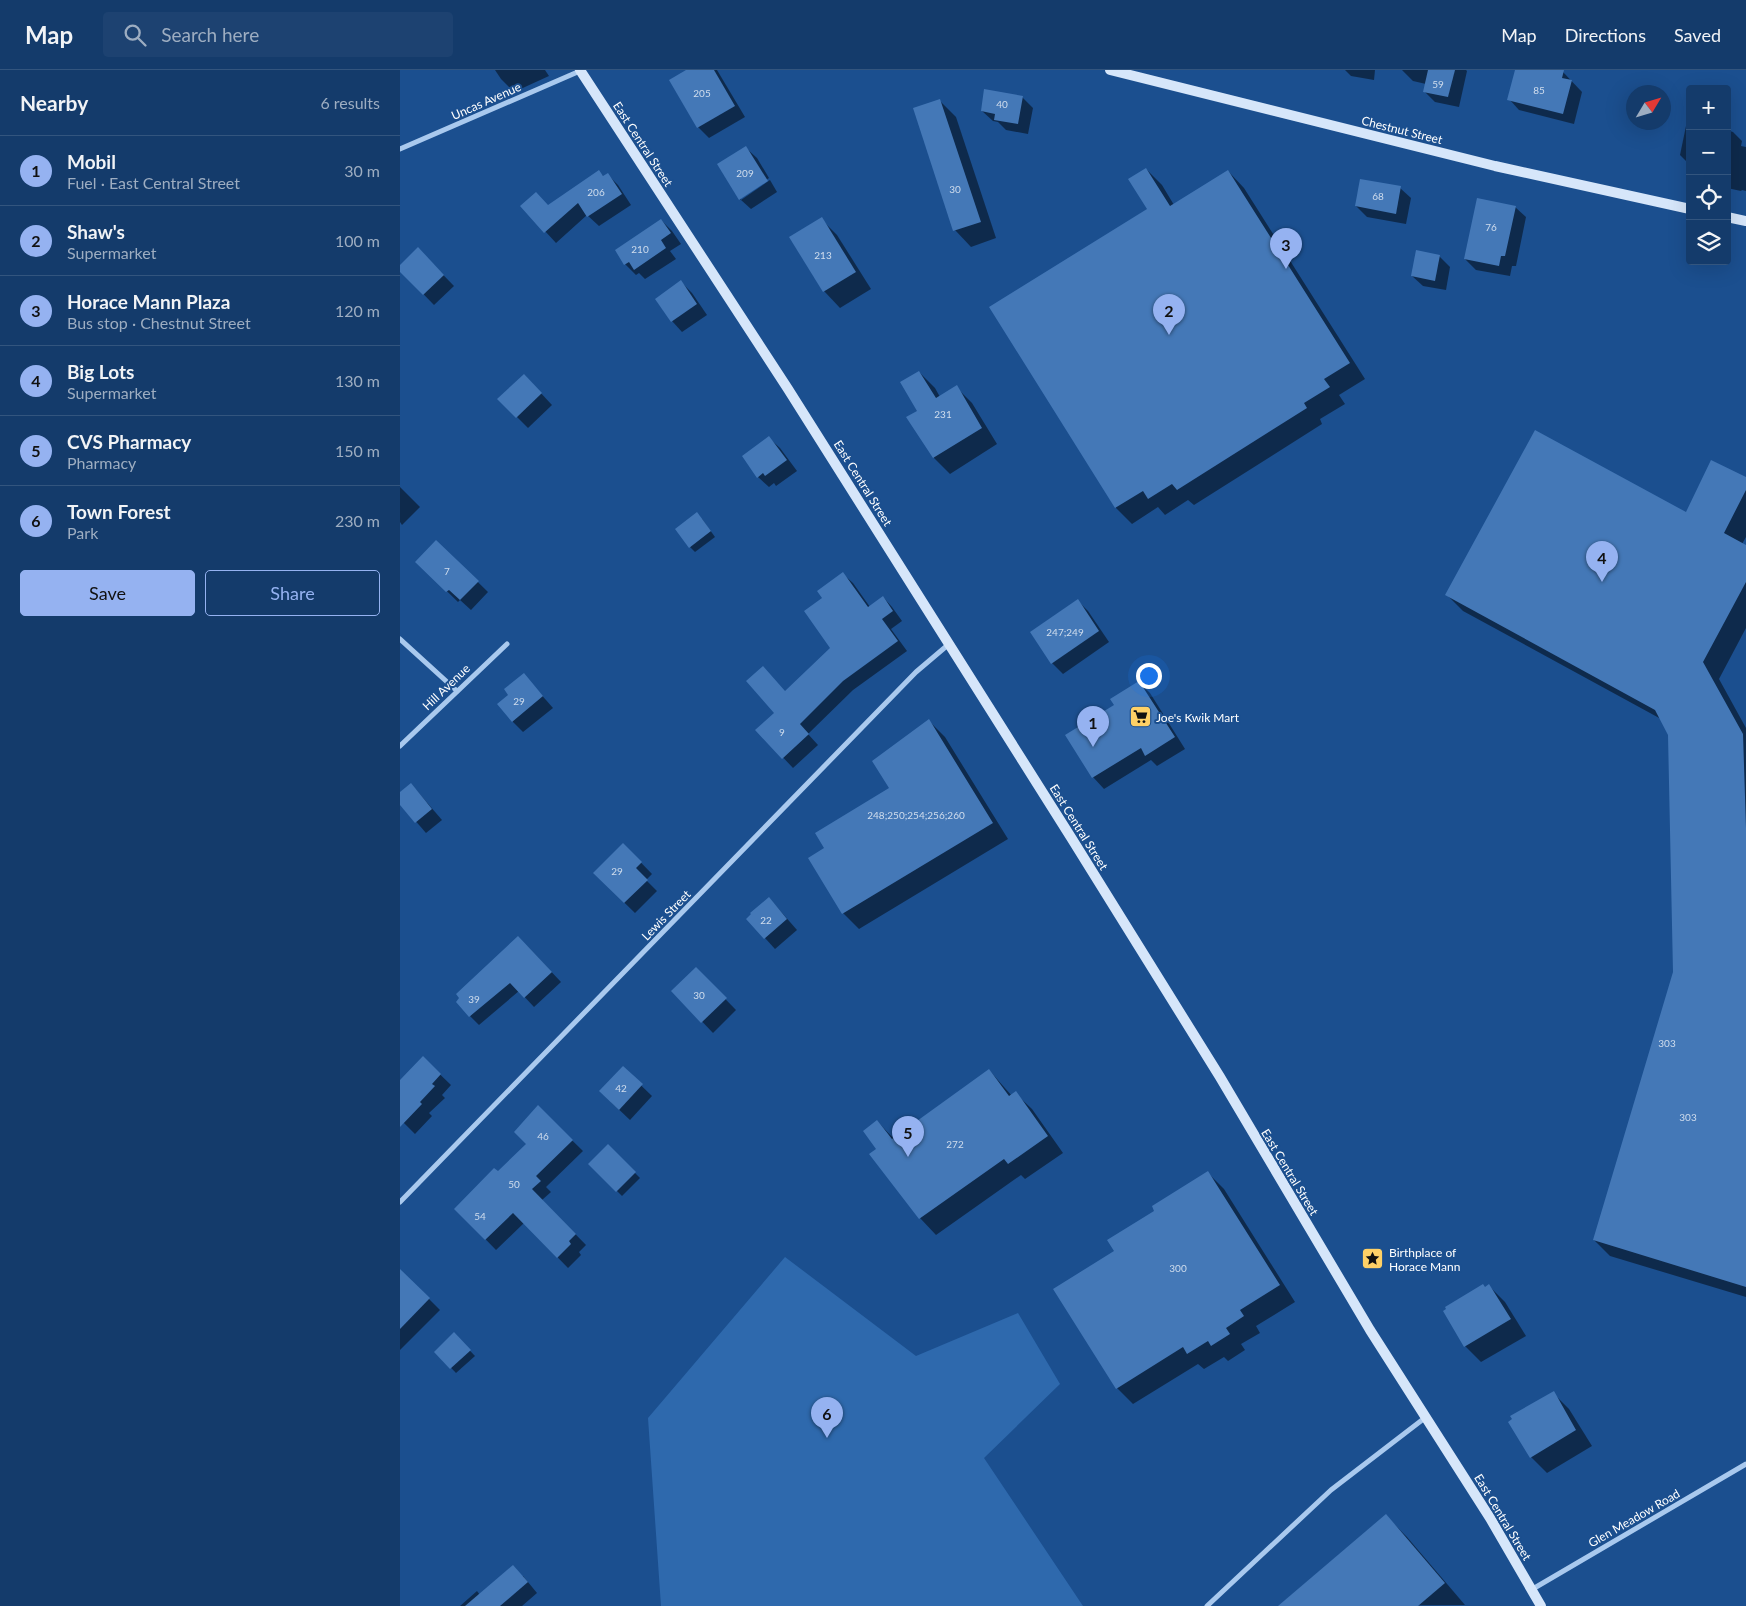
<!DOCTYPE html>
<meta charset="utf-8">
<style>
body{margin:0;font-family:Lato,sans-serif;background:#1d4271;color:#f1f3f6}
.controls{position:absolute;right:15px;top:15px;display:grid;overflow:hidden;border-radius:5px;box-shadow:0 5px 20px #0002}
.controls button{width:45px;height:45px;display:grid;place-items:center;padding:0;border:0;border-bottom:1px solid #33557e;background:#143b6b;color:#f1f3f6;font:25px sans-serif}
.compass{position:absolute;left:1226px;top:15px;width:45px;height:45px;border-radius:50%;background:#143b6b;box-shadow:0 5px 20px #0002;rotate:52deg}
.you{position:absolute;left:748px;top:605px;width:18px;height:18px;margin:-12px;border:4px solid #fff;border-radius:50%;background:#1a73e8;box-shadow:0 0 0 8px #1a73e833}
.badge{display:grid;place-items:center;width:32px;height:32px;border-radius:50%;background:#95b2f1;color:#111;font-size:16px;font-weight:700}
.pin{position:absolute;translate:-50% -41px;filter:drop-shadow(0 1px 2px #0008)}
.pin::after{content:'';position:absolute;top:26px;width:18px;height:15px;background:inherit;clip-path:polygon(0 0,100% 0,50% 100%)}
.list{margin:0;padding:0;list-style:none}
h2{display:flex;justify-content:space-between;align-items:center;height:65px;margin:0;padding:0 20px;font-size:21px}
h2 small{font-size:16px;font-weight:400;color:#9dadc1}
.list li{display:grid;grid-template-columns:32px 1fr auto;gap:15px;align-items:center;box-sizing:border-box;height:70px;padding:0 20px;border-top:1px solid #33557e}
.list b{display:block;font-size:19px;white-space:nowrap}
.list p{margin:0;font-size:16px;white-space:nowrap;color:#9dadc1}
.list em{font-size:16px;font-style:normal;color:#9dadc1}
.actions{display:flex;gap:10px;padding:15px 20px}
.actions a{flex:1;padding:11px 0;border:1px solid #95b2f1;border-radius:5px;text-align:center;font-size:18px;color:#95b2f1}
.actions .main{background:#95b2f1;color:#111}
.icon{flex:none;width:28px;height:28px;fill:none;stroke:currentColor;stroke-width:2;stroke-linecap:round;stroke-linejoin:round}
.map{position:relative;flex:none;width:1346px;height:1536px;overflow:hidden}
header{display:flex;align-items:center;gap:30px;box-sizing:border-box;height:70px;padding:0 25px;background:#143b6b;border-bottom:1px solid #33557e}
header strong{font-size:24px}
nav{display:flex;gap:28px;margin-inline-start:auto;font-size:18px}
.search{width:350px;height:45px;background:#1d4271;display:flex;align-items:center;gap:12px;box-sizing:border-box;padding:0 18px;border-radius:5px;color:#9dadc1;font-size:19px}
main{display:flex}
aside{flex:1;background:#143b6b}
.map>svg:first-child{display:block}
.green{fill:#2e69ad}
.shadow{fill:#0007}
.building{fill:#4478b7}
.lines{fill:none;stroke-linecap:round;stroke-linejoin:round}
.minor{stroke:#a9c9ee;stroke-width:5}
.secondary{stroke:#d6e6fa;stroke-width:10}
.labels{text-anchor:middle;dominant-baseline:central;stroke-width:4;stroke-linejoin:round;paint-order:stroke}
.number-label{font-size:10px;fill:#d0dded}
.street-label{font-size:12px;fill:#fff;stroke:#1b4f8f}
.poi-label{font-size:12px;fill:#fff;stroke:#1b4f8f;text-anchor:start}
</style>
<header>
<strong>Map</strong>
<div class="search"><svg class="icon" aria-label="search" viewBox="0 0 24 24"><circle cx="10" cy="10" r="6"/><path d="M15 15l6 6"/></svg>Search here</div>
<nav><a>Map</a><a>Directions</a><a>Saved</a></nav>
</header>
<main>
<aside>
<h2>Nearby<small>6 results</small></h2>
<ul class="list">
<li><span class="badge">1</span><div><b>Mobil</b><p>Fuel · East Central Street</p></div><em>30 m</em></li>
<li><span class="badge">2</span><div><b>Shaw's</b><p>Supermarket</p></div><em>100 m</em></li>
<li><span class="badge">3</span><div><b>Horace Mann Plaza</b><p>Bus stop · Chestnut Street</p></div><em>120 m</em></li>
<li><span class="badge">4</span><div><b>Big Lots</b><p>Supermarket</p></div><em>130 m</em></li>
<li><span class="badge">5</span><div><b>CVS Pharmacy</b><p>Pharmacy</p></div><em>150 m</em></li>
<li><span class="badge">6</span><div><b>Town Forest</b><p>Park</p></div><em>230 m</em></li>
</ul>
<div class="actions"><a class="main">Save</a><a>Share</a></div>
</aside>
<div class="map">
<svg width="1346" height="1536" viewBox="0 0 1346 1536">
<rect width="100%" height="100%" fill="#1b4f8f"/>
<path class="green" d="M385,1187L516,1286L618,1243L660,1314L584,1388L683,1536H261L248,1348Z"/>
<g class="shadow">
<path d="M95,0H145L149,6L114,22L101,9Z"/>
<path d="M289,0H317L345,47L309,68L298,57Z"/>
<path d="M945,0H975L974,10L951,6Z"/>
<path d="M1002,0H1066L1067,1L1059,37L1035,32L1024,21L1026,14L1013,11Z"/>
<path d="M1116,0H1155L1163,2L1182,22L1174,54L1119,40L1109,29Z"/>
<path d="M622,27L633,38L628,64L606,60L598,52L593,51L582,41Z"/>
<path d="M540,31L556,47L596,168L571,177L555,160Z"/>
<path d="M1286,56H1290V95L1280,85Z"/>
<path d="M1327,60L1333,62L1342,71L1341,76L1346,77V121L1342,120L1341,121L1327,118Z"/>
<path d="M346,78L357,88L369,108L341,127V130L340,129Z"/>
<path d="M746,99L762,115L774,135L828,101L844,118L965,309L939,325L945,334L920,349L922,354L794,435L788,430L765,445L758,437L732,454L716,438L591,238L748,139Z"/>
<path d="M199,102L204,107L207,104L218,115L231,135L199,156L187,145L156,173L122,136H148Z"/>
<path d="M370,110L377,122L351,139L341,130Z"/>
<path d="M1000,118L1011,128L1006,154L967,147L956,136Z"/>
<path d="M1115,137L1126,147L1116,196H1112L1110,206L1076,200L1065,189Z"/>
<path d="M421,149L437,165L471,219L440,238L424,221L391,167Z"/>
<path d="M261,150L272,161L281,174L270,181L276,189L245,209L239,203L236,205L225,194L216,180Z"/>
<path d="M18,179L54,216L34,235L0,200V196Z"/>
<path d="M1039,186L1050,197L1046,220L1023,216L1012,206Z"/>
<path d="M281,212L292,223L307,245L282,262L272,251Z"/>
<path d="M519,302L535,318L540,327L556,317L572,333L597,374L550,404L534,388L519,341Z"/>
<path d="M124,305L152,335L128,358L99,329Z"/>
<path d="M369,368L380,378L397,401L376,416L374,413L369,417L358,407Z"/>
<path d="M1346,409V467L1342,474L1346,476V558L1319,609L1346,658V1227L1210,1186L1194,1170L1275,902L1269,665L1261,649L1063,541L1047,525L1286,444Z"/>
<path d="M0,417L20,437L2,455L0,452Z"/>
<path d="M302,449L315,467L295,482L290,477Z"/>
<path d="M36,471L88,522L71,540L60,530L58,532L17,492Z"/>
<path d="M443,504L453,513L470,537L483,527L492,537L502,551L491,559L507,581L453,620L408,664L418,675L393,698L357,660L376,643L386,622L432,578L423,528Z"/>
<path d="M678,531L688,541L709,572L663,604L652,593Z"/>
<path d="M124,605L153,638L123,662L112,651Z"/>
<path d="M739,612L750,623L785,679L757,696L751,690L704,719L693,707L667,666L715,635Z"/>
<path d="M529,651L545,667L608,769L459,859L443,843L426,779L490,719Z"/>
<path d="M11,714L42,750L26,763L0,733V723Z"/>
<path d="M223,774L252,804L246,810L257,821L235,843L194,803Z"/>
<path d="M369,828L397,860L375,879L365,868Z"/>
<path d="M127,876L161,912L134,937L119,921L79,955L70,946Z"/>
<path d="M296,899L336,940L313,963L273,921Z"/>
<path d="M23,988L51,1015L42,1025L45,1028L29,1043L32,1046L15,1064L0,1049V1012Z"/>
<path d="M223,998L252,1026L230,1050L211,1032Z"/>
<path d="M589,1000L612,1026L615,1023L632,1039L663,1083L625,1109L621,1105L536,1165L520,1148L478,1079L477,1051L494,1069Z"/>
<path d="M138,1037L183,1081L146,1117L151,1122L142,1130L186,1175L179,1182L181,1185L168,1198L124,1153L96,1180L56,1139L98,1103L128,1074Z"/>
<path d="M208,1076L240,1108L222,1126L190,1094Z"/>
<path d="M808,1103L824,1119L895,1232L856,1256L860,1263L841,1274L845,1280L828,1291L824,1287L804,1299L798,1294L733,1334L717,1318L716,1182L756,1141Z"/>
<path d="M0,1200L40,1240L0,1280Z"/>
<path d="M1089,1216L1105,1232L1126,1266L1081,1292L1065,1276L1085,1218Z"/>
<path d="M54,1264L75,1286L56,1303L36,1282Z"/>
<path d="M1153,1323L1169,1339L1192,1376L1147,1403L1131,1387Z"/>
<path d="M986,1446L1007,1467L1065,1535L880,1536Z"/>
<path d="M123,1506L137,1523L122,1536H60L77,1521L80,1525Z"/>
</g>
<g class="building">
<path d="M286,0H314L335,36L297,58L269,10Z"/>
<path d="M1028,0H1055L1048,27L1023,22Z"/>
<path d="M1115,0H1164L1162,8L1172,10L1163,44L1107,30Z"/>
<path d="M584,19L623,26L618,54L594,50L595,44L581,41Z"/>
<path d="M540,29L581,152L553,161L513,38Z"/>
<path d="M346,76L368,111L339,130L317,94Z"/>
<path d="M746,98L770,136L828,100L950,293L924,309L930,317L904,333L907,338L777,420L772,414L748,429L743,421L715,438L589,237L747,139L728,109Z"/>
<path d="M199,100L203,106L208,103L222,124L187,147L178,133L144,163L120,136L136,122L148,135Z"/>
<path d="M960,109L1001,116L996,144L955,136Z"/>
<path d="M1077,128L1116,136L1105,186H1101L1099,196L1064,189Z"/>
<path d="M422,147L456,202L423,222L389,167Z"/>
<path d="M261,149L271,163L261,170L266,178L234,200L229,192L224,195L215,180Z"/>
<path d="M18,177L44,205L23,225L0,202V195Z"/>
<path d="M1016,180L1040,185L1035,211L1011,206Z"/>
<path d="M281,210L297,234L271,252L255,229Z"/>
<path d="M519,301L536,328L557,315L582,358L533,388L506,347L517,341L500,312Z"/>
<path d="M124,304L142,323L116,348L97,329Z"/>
<path d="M1135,360L1286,442L1311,390L1346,407V420L1324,463L1346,475V512L1303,592L1343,664L1346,758V1217L1193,1170L1273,902L1268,665L1255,640L1045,525Z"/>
<path d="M369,366L387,390L365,406L363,403L357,408L342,386Z"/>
<path d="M297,442L311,461L289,478L275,459Z"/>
<path d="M36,470L79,511L60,530L49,520L46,522L15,492Z"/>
<path d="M443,502L468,537L483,526L493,541L482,549L498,571L443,611L400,654L409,664L382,689L355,660L374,643L346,611L363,596L385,621L430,578L404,541L422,528L417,521Z"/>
<path d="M678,529L699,561L651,594L630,562Z"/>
<path d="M124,603L143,626L112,652L97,634L108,625L104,619Z"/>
<path d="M739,611L775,667L745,686L741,678L692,708L665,665L714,635L710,629Z"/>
<path d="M529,649L593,753L442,844L408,788L424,778L415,763L489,718L472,691Z"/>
<path d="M11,713L32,739L15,753L0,735V722Z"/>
<path d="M223,773L242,792L236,798L248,810L224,833L193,803Z"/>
<path d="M369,827L387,849L364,869L346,849L351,844L350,843Z"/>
<path d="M118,866L152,902L124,928L110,913L69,947L56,932L59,928L56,924Z"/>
<path d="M296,897L327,928L301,953L271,921Z"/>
<path d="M23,986L41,1004L32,1014L35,1016L20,1032L22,1034L0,1057V1010Z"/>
<path d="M223,996L243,1014L219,1040L199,1021Z"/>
<path d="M589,999L609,1026L616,1021L648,1066L608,1094L604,1089L519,1149L469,1084L476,1079L463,1061L477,1050L492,1069Z"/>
<path d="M138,1035L173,1070L136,1106L141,1111L132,1119L176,1164L169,1171L171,1174L157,1188L113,1143L85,1170L54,1139L94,1098L98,1101L126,1074L114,1062Z"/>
<path d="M208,1074L236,1102L216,1122L188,1094Z"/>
<path d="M808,1101L880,1215L840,1240L844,1246L826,1258L830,1264L811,1276L808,1271L787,1284L783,1277L716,1319L653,1219L714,1181L707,1170L754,1141L752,1136Z"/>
<path d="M0,1199L30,1228L0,1259Z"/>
<path d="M1083,1214L1085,1217L1089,1214L1111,1249L1064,1277L1043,1241L1046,1239L1045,1237Z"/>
<path d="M54,1262L71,1280L50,1299L34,1282Z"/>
<path d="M1154,1321L1176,1360L1130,1388L1108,1352L1112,1349L1110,1346Z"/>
<path d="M986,1444L1045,1513L1018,1536H878Z"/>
<path d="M113,1495L128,1512L100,1536H65Z"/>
</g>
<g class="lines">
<g class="minor">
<path d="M0,79L180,1"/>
<path d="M0,569L57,621"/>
<path d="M0,676L107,574"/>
<path d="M0,1132L516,602L549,574"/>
<path d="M1131,1520L1346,1394"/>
<path d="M807,1536L931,1420L1026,1347"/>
</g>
<g class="secondary">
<path d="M180,0L388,319L672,769L820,1007L970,1260L1090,1448L1141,1536"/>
<path d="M710,0L1095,96L1290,139"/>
<path d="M1327,147L1346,151"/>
</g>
</g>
<defs>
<symbol id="supermarket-square" viewBox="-11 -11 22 22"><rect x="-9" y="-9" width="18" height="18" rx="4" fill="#ffd166" stroke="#1b4f8f"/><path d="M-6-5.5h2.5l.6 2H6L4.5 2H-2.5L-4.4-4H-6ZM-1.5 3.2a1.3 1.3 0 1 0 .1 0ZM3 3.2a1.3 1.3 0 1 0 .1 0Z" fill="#111"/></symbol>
<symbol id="sight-square" viewBox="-11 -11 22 22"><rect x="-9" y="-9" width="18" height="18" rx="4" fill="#ffd166" stroke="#1b4f8f"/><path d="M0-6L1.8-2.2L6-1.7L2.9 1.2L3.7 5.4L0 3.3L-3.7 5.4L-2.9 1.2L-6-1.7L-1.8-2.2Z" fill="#111"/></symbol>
</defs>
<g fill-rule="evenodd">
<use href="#supermarket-square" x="728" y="634" width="25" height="25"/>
<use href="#sight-square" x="960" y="1176" width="25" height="25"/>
</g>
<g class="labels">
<g class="number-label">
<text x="1038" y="14">59</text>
<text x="1139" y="20">85</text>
<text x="302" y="23">205</text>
<text x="602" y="34">40</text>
<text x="345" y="103">209</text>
<text x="555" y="119">30</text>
<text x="196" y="122">206</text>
<text x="978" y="126">68</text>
<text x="1091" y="157">76</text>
<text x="240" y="179">210</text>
<text x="423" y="185">213</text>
<text x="543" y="344">231</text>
<text x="47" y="501">7</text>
<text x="665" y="562">247;249</text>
<text x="119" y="631">29</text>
<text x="382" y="662">9</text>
<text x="516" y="745">248;250;254;256;260</text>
<text x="217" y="801">29</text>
<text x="366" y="850">22</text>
<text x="299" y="925">30</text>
<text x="74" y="929">39</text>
<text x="1267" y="973">303</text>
<text x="221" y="1018">42</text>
<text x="1288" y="1047">303</text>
<text x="143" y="1066">46</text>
<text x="555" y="1074">272</text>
<text x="114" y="1114">50</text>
<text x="80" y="1146">54</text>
<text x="778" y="1198">300</text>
</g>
<g class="street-label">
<text transform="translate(86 31) rotate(-24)">Uncas Avenue</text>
<text transform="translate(1002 60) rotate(14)">Chestnut Street</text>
<text transform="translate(243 74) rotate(57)">East Central Street</text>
<text transform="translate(463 413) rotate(58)">East Central Street</text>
<text transform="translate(46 617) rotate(-44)">Hill Avenue</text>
<text transform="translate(679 757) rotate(58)">East Central Street</text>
<text transform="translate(266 845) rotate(-46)">Lewis Street</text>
<text transform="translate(890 1102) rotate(59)">East Central Street</text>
<text transform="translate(1103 1447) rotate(59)">East Central Street</text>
<text transform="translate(1234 1448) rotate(-30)">Glen Meadow Road</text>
</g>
<g class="poi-label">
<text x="756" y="647">Joe's Kwik Mart</text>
<text x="989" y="1182">Birthplace of<tspan x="989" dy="14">Horace Mann</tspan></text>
</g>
</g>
</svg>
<div class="controls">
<button>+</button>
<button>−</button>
<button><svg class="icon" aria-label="locate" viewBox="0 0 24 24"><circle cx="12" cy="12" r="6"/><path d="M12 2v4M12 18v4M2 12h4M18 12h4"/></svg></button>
<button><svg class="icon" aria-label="layers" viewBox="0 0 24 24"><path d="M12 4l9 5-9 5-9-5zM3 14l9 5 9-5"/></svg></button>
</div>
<svg class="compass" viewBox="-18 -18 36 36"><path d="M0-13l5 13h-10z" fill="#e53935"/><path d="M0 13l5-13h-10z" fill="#9dadc1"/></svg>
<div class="you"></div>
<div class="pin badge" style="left:693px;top:677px">1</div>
<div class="pin badge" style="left:769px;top:265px">2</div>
<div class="pin badge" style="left:886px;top:199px">3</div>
<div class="pin badge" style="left:1202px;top:512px">4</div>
<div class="pin badge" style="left:508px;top:1087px">5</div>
<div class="pin badge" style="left:427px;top:1368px">6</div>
</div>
</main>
